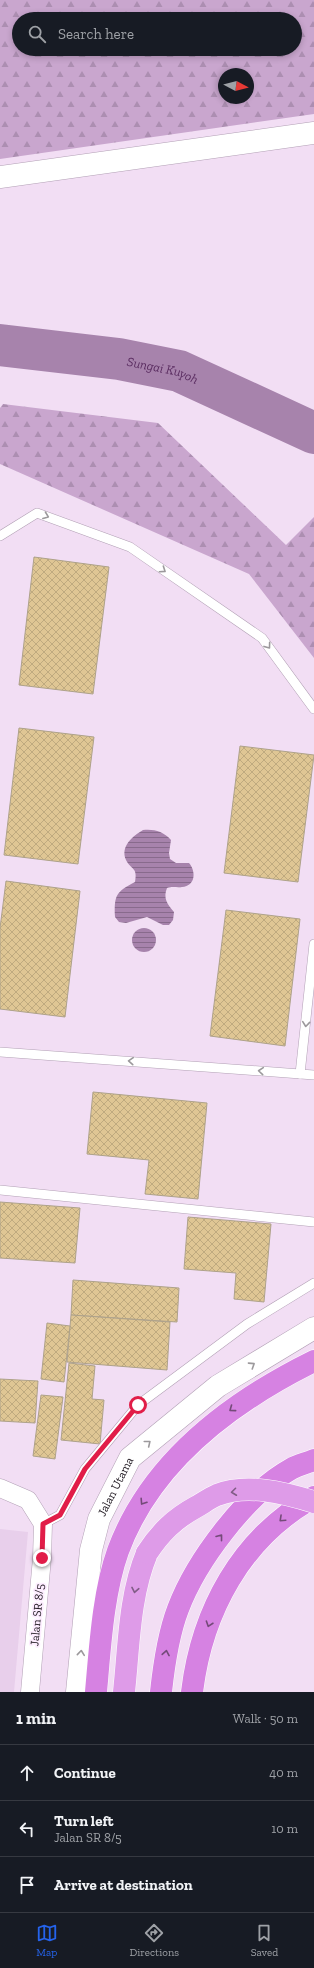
<!DOCTYPE html>
<meta charset="utf-8">
<style>
body{margin:0;font-family:"Zilla Slab",serif;background:#20242c;color:#f1f3f6}
.compass{position:absolute;left:218px;top:68px;width:36px;height:36px;border-radius:50%;background:#171b24;box-shadow:0 2px 6px #0003;rotate:97deg}
.stop{position:absolute;width:12px;height:12px;margin:-9px;border:3px solid #e11d48;border-radius:50%;background:#fff}
.stop.end{background:#e11d48;border-color:#fff;box-shadow:0 1px 4px #0008}
.list{margin:0;padding:0;list-style:none}
h2{display:flex;justify-content:space-between;align-items:center;height:52px;margin:0;padding:0 16px;font-size:17px}
h2 small{font-size:13px;font-weight:400;color:#9ea1a6}
.list li{display:grid;grid-template-columns:26px 1fr auto;gap:12px;align-items:center;box-sizing:border-box;height:56px;padding:0 16px;border-top:1px solid #363941}
.list b{display:block;font-size:15px;white-space:nowrap}
.list p{margin:0;font-size:13px;white-space:nowrap;color:#9ea1a6}
.list em{font-size:13px;font-style:normal;color:#9ea1a6}
.icon{flex:none;width:22px;height:22px;fill:none;stroke:currentColor;stroke-width:2;stroke-linecap:round;stroke-linejoin:round}
.map{position:relative;flex:none;width:314px;height:1692px;overflow:hidden}
.search{position:absolute;background:#171b24;box-shadow:0 2px 6px #0003;left:12px;right:12px;top:12px;height:44px;display:flex;align-items:center;gap:10px;box-sizing:border-box;padding:0 14px;border-radius:22px;color:#9ea1a6;font-size:15px}
.sheet{height:220px;background:#171b24}
nav{display:flex;justify-content:space-around;align-items:center;box-sizing:border-box;height:56px;border-top:1px solid #363941;background:#171b24;font-size:11px;color:#9ea1a6}
nav a{display:grid;justify-items:center;gap:2px}
nav .on{color:#2563eb}
.map>svg:first-child{display:block}
.built{fill:#e8cfeb}
.forest{fill:url(#forest-firs);fill-rule:evenodd}
.water{fill:url(#water-rules)}
.lines{fill:none;stroke-linecap:round;stroke-linejoin:round}
.river{stroke:#a783ac;stroke-width:42}
.building{fill:url(#building-cross-hatch);stroke:#aea28a}
.service-casing{stroke:#b2a0b5;stroke-width:10}
.minor-casing{stroke:#b2a0b5;stroke-width:19}
.tertiary-casing{stroke:#b2a0b5;stroke-width:23}
.trunk-casing{stroke:#fff;stroke-width:23}
.motorway-casing{stroke:#fff;stroke-width:23}
.service{stroke:#fff;stroke-width:9}
.minor{stroke:#fff;stroke-width:18}
.tertiary{stroke:#fff;stroke-width:22}
.trunk{stroke:#de9be8;stroke-width:22}
.motorway{stroke:#d682e2;stroke-width:22}
.trunk-bridge-casing{stroke:#fff;stroke-width:23;stroke-linecap:butt}
.trunk-bridge{stroke:#de9be8;stroke-width:22}
.oneway{stroke:#9c999c}
.oneway2{stroke:#744a79}
.oneway3{stroke:#805c86}
.route{stroke:#e11d48;stroke-width:5}
.labels{text-anchor:middle;dominant-baseline:central;stroke-width:3.5;stroke-linejoin:round;paint-order:stroke}
.street-label{font-size:12px;fill:#231c24;stroke:#fdedff}
.water-label{font-size:13px;font-style:italic;fill:#5b2d61;stroke:#fdedff}
</style>
<div class="map">
<svg width="314" height="1692" viewBox="0 0 314 1692">
<defs>
<pattern id="forest-firs" width="22" height="20" patternUnits="userSpaceOnUse"><rect width="22" height="20" fill="#c9a6ce"/><path d="M5 1l3.5 6h-7zM16 11l3.5 6h-7z" fill="#ac8eb1"/></pattern>
<pattern id="water-rules" width="6" height="5" patternUnits="userSpaceOnUse"><rect width="6" height="5" fill="#a783ac"/><path d="M0 2.5h6" fill="none" stroke="#886a8c"/></pattern>
<pattern id="building-cross-hatch" width="8" height="8" patternUnits="userSpaceOnUse"><rect width="8" height="8" fill="#dfc694"/><path d="M0 0l8 8M0 8l8-8" fill="none" stroke="#bfaa7f"/></pattern>
</defs>
<rect width="100%" height="100%" fill="#f2def4"/>
<path class="built" d="M0,1529L28,1532L14,1692H0Z"/>
<g class="forest">
<path d="M0,0H314V114L0,159ZM19,19H295V49H19ZM224,74H248V98H224Z"/>
<path d="M3,404L158,423L286,545L314,517V658L249,574L0,464V408Z"/>
</g>
<g class="water">
<path d="M143,830C154,829 163,831 171,840L169,853L170,859L176,863H189C196,871 196,886 182,887C177,888 173,886 167,888C163,898 167,904 174,912L173,920L169,925H163L147,917L126,923L119,922L115,917C114,895 116,892 135,882C138,867 131,870 126,860C120,846 133,836 143,830Z"/>
<circle cx="144" cy="940" r="12"/>
</g>
<g class="lines">
<path class="river" id="s1" d="M0,345L119,359L179,371L314,433"/>
</g>
<g class="building">
<path d="M34,557L109,567L93,694L19,685Z"/>
<path d="M19,728L94,737L78,864L4,855Z"/>
<path d="M240,746L314,755L298,882L224,873Z"/>
<path d="M6,881L80,891L65,1017L0,1009V928Z"/>
<path d="M226,910L300,919L285,1046L210,1036Z"/>
<path d="M93,1092L207,1103L198,1199L145,1194L149,1160L87,1154Z"/>
<path d="M0,1202L80,1208L75,1263L0,1258Z"/>
<path d="M188,1217L271,1224L264,1302L234,1299L236,1273L184,1269Z"/>
<path d="M73,1280L179,1288L177,1322L71,1315Z"/>
<path d="M71,1315L170,1322L167,1370L67,1362Z"/>
<path d="M47,1323L70,1326L64,1382L41,1379Z"/>
<path d="M69,1363L95,1366L92,1399L104,1400L100,1444L61,1440Z"/>
<path d="M0,1379L38,1381L35,1423L0,1421Z"/>
<path d="M41,1395L63,1397L55,1459L33,1456Z"/>
</g>
<g class="lines">
<defs>
<g id="service">
<path d="M0,536L37,513L130,547L262,638L314,709"/>
<path d="M0,1052L314,1075"/>
<path d="M300,1074L314,944"/>
<path d="M0,1190L314,1222"/>
<path d="M43,1524L60,1515L85,1469L138,1405L247,1324L314,1283"/>
</g>
<path id="minor" d="M0,1488L28,1500L43,1524L42,1558L30,1692"/>
<g id="tertiary">
<path d="M0,177L314,133"/>
<path id="s2" d="M77,1692L91,1550L99,1519L130,1458L218,1386L314,1328"/>
</g>
<path id="trunk" d="M124,1692C129,1646 129,1596 147,1553"/>
<g id="motorway">
<path d="M96,1692C100,1648 103,1593 118,1551C151,1461 231,1402 314,1361"/>
<path d="M161,1692C164,1664 168,1635 178,1609C196,1561 246,1494 291,1469C298,1465 307,1463 314,1460"/>
<path d="M192,1692C202,1611 241,1538 314,1497"/>
</g>
</defs>
<use href="#service" class="service-casing"/>
<use href="#minor" class="minor-casing"/>
<use href="#tertiary" class="tertiary-casing"/>
<use href="#trunk" class="trunk-casing"/>
<use href="#motorway" class="motorway-casing"/>
<use href="#service" class="service"/>
<use href="#minor" class="minor"/>
<use href="#tertiary" class="tertiary"/>
<use href="#trunk" class="trunk"/>
<use href="#motorway" class="motorway"/>
<defs>
<path id="trunk-bridge" d="M147,1553C160,1533 174,1519 196,1507C203,1503 210,1498 217,1495C247,1483 285,1493 314,1502"/>
</defs>
<use href="#trunk-bridge" class="trunk-bridge-casing"/>
<use href="#trunk-bridge" class="trunk-bridge"/>
</g>
<defs><path id="oneway-chevron" d="M-2-3.5L2.5 0L-2 3.5" fill="none" stroke-width="1.6" stroke-linecap="round" stroke-linejoin="round"/></defs>
<g class="oneway">
<use href="#oneway-chevron" transform="translate(46 516) rotate(21)"/>
<use href="#oneway-chevron" transform="translate(163 570) rotate(34)"/>
<use href="#oneway-chevron" transform="translate(268 646) rotate(54)"/>
<use href="#oneway-chevron" transform="translate(306 1024) rotate(96)"/>
<use href="#oneway-chevron" transform="translate(131 1061) rotate(-176)"/>
<use href="#oneway-chevron" transform="translate(261 1071) rotate(-175)"/>
<use href="#oneway-chevron" transform="translate(252 1365) rotate(-33)"/>
<use href="#oneway-chevron" transform="translate(148 1443) rotate(-39)"/>
<use href="#oneway-chevron" transform="translate(81 1653) rotate(-84)"/>
</g>
<g class="oneway2">
<use href="#oneway-chevron" transform="translate(232 1409) rotate(144)"/>
<use href="#oneway-chevron" transform="translate(143 1502) rotate(123)"/>
<use href="#oneway-chevron" transform="translate(282 1519) rotate(137)"/>
<use href="#oneway-chevron" transform="translate(220 1537) rotate(-52)"/>
<use href="#oneway-chevron" transform="translate(209 1624) rotate(109)"/>
<use href="#oneway-chevron" transform="translate(166 1653) rotate(-80)"/>
</g>
<g class="oneway3">
<use href="#oneway-chevron" transform="translate(234 1492) rotate(173)"/>
<use href="#oneway-chevron" transform="translate(135 1590) rotate(101)"/>
</g>
<g class="lines">
<path class="route" d="M42,1558L43,1524L60,1515L85,1469L138,1405"/>
</g>
<g class="labels">
<g class="street-label">
<text stroke="none"><textPath href="#s2" startOffset="211">Jalan Utama</textPath></text>
<text transform="translate(37 1615) rotate(-85)">Jalan SR 8/5</text>
</g>
<g class="water-label">
<text stroke="none"><textPath href="#s1" startOffset="165">Sungai Kuyoh</textPath></text>
</g>
</g>
</svg>
<svg class="compass" viewBox="-18 -18 36 36"><path d="M0-13l5 13h-10z" fill="#e53935"/><path d="M0 13l5-13h-10z" fill="#9ea1a6"/></svg>
<div class="stop" style="left:138px;top:1405px"></div>
<div class="stop end" style="left:42px;top:1558px"></div>
<div class="search"><svg class="icon" aria-label="search" viewBox="0 0 24 24"><circle cx="10" cy="10" r="6"/><path d="M15 15l6 6"/></svg>Search here</div>
</div>
<section class="sheet">
<h2>1 min<small>Walk · 50 m</small></h2>
<ul class="list">
<li><svg class="icon" aria-label="ahead" viewBox="0 0 24 24"><path d="M12 20V5M6 11l6-6 6 6"/></svg><div><b>Continue</b></div><em>40 m</em></li>
<li><svg class="icon" aria-label="left" viewBox="0 0 24 24"><path d="M17 20v-9H6M10 6l-5 5 5 5"/></svg><div><b>Turn left</b><p>Jalan SR 8/5</p></div><em>10 m</em></li>
<li><svg class="icon" aria-label="arrive" viewBox="0 0 24 24"><path d="M6 21V4h12l-3 4 3 4H6"/></svg><div><b>Arrive at destination</b></div></li>
</ul>
</section>
<nav>
<a class="on"><svg class="icon" aria-label="map" viewBox="0 0 24 24"><path d="M3 6l6-2 6 2 6-2v14l-6 2-6-2-6 2zM9 4v14M15 6v14"/></svg>Map</a>
<a><svg class="icon" aria-label="directions" viewBox="0 0 24 24"><path d="M12 3l9 9-9 9-9-9zM9 14v-3h6M13 9l2 2-2 2"/></svg>Directions</a>
<a><svg class="icon" aria-label="saved" viewBox="0 0 24 24"><path d="M7 4h10v16l-5-4-5 4z"/></svg>Saved</a>
</nav>
